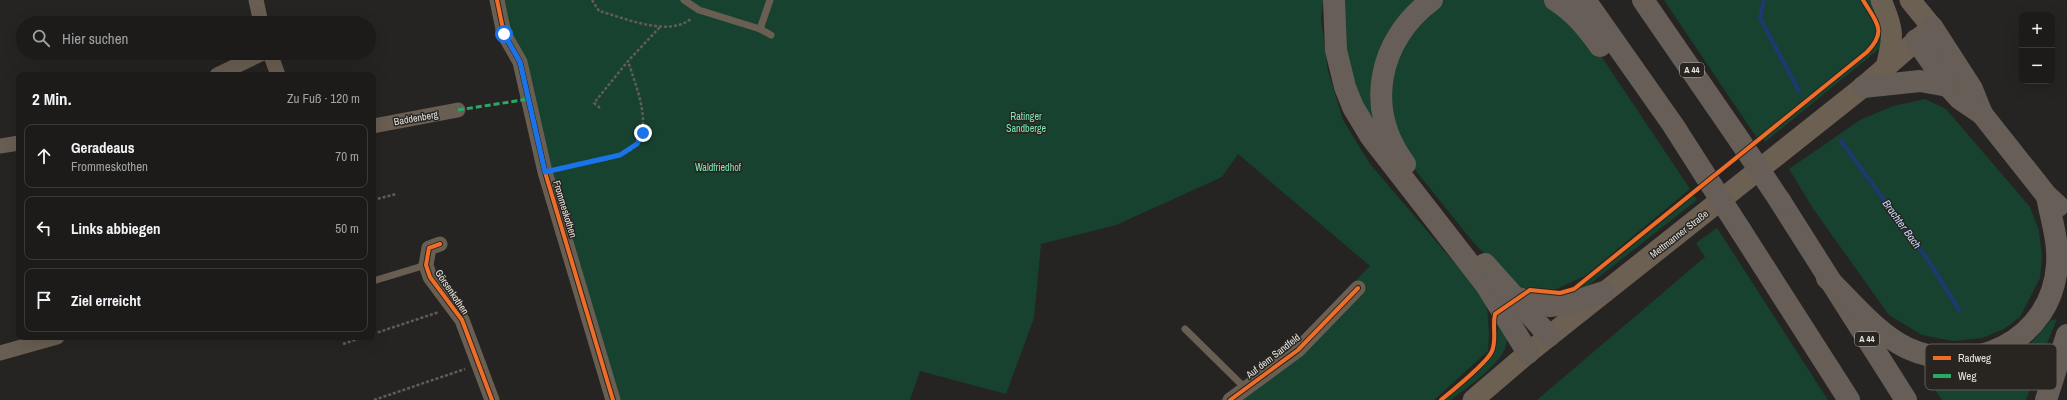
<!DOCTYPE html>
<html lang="de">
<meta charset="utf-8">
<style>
body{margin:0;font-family:"Archivo Narrow",sans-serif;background:#252423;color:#f1f3f6}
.controls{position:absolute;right:12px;top:12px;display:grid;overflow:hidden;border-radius:8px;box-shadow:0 4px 16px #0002}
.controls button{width:36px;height:36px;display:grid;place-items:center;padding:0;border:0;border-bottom:1px solid #3a3939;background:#1c1b1a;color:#f1f3f6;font:20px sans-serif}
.stop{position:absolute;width:12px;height:12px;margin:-9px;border:3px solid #1a73e8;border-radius:50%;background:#fff}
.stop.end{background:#1a73e8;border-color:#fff;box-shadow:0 1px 4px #0008}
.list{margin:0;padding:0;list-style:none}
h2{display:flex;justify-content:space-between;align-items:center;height:52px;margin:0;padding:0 16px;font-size:17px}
h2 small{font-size:13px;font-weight:400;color:#a0a1a2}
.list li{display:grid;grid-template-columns:26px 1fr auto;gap:12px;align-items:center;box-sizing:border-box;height:64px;margin:0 8px 8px;padding:0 8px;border:1px solid #3a3939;border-radius:8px}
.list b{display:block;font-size:15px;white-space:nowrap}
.list p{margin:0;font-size:13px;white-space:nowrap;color:#a0a1a2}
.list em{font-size:13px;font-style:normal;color:#a0a1a2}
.icon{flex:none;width:22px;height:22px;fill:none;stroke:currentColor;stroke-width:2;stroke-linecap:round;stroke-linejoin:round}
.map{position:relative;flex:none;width:2067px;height:400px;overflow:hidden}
.search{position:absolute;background:#1c1b1a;box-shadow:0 4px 16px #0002;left:16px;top:16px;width:360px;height:44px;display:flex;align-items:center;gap:10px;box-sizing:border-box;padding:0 14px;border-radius:22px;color:#a0a1a2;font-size:15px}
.panel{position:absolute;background:#1c1b1a;box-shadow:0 4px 16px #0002;left:16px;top:72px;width:360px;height:268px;border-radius:8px}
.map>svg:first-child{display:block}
.green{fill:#17422f}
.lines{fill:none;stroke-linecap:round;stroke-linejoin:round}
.stream{stroke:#1e396b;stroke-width:4.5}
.path{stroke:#635c55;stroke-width:2.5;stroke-dasharray:3 2;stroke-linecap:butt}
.lane{stroke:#695e52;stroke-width:7}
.street{stroke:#695e52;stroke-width:15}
.secondary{stroke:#6c6053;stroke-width:21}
.highway{stroke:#675f57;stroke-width:22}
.highway-bridge{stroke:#675f57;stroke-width:22}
.quiet{stroke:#26ab63;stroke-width:3;stroke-dasharray:6 3;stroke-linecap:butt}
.cycleway-casing{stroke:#282520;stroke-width:6}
.cycleway{stroke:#ee6e29;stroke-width:4}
.route{stroke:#1a73e8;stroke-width:5}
.labels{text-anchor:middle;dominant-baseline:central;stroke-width:3;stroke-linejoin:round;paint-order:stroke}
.shield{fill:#282520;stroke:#acaaa6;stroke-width:1}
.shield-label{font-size:9px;font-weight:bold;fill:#e5e3e0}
.park-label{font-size:10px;fill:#7becb5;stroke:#282520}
.street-label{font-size:10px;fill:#e5e3e0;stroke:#282520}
.water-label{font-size:11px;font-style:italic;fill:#c3d7f9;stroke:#282520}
.key{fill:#282520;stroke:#615e5a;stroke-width:1}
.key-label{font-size:11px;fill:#e5e3e0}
</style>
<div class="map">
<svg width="2067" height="400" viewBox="0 0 2067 400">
<rect width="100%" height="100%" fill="#262422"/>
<g class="green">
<path d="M497,0H1323L1321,18L1328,71L1343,120L1370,164L1475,287L1487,306L1489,334L1488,351L1434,400H1220L1290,348L1370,266L1238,154L1222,177L1116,225L1041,244L1034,318L1006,394L920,371L910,400H613Z"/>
<path d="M1341,0H1421L1385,45L1388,153L1347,71Z"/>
<path d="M1444,0H1548L1583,29L1690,189L1585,276L1556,289H1520L1473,242L1412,166L1397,141L1387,94L1407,33L1439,2Z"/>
<path d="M1664,0H1861L1876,24L1878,36L1867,50L1757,138Z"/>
<path d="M1865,0H1871C1882,20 1889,28 1879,49L1765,142L1763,138L1877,45C1886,27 1875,15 1865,0Z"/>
<path d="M1925,99L1946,109L2030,207L2039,231L2042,256L2040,278L2020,317L2004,329L1982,338L1953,341L1922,335L1889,315L1814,210L1789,169L1860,120L1893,106Z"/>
<path d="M1694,195L1697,200L1581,291L1568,298L1529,293L1557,295L1573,291Z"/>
<path d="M1717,228L1828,400H1537L1705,257L1696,243Z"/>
<path d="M2057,319L2035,373L2026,400H1942L1936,391L1941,375C1955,374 1971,375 1984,372C2012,366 2033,342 2051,320Z"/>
<path d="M1497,323C1500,326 1505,331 1506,335C1513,358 1467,387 1451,400H1444C1469,378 1504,361 1497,323Z"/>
</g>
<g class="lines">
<g class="stream">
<path d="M1764,0L1760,18L1799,91"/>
<path d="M1841,141L1928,260L1959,310"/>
</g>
<g class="path">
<path d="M592,0L599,11C625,18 669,38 692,18"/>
<path d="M600,108L594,103L628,61L660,27"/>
<path d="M557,169C578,164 601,162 621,155C660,140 637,90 628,61"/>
<path d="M373,200L396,194"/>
<path d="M373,334L439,312"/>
<path d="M343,344L364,337"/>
<path d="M374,400L465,369"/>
</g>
<g class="lane">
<path d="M684,0L699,10L760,29L771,35"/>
<path d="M760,29L770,0"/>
<path d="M373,281L426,265"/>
<path d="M1185,329L1245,388"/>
</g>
<g class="street">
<path d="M256,0L261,23"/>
<path d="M497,0L504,34L520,62L545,172L613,400"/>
<path d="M270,53L278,75"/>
<path d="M217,75L263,53"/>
<path d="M373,126L458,110"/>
<path d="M0,146L19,143"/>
<path d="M440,244L429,248L426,265L430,277L462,320L492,400"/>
<path d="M0,353L57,337"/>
<path d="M1230,400L1298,350L1358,288"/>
</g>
<g class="secondary">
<path d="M1881,0C1894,30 1894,36 1886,67"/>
<path d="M1473,400L1528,353L1863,87L1932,27L1910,0"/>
</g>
<g class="highway">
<path d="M1334,0L1336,50L1345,87L1353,107L1371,137L1486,285L1528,353"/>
<path d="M1555,0C1574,12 1587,28 1600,46"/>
<path d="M1585,0L1673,125L1703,172"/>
<path d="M1643,0L1740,141"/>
<path d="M1932,27L1972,89L1982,114"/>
<path d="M1916,40L1948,86L1960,99L1982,114L2047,196L2058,206"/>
<path d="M1863,87L1920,81L1948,86"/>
<path d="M1405,164C1364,109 1378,40 1432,0"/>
<path d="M1780,201L1906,400"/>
<path d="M1741,231L1849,400"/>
<path d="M1485,264L1549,336"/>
<path d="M1827,278C1850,300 1877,334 1907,348C1972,378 2052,340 2057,265C2059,242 2051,219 2047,196"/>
<path d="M1517,298L1550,306L1567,304L1604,292"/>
<path d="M2046,400L2067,335"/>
</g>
<g class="highway-bridge">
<path d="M1740,141L1780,201"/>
<path d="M1703,172L1741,231"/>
</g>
<path class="quiet" d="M458,110L529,99"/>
<defs>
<g id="cycleway">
<path d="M497,0L504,34L520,62L545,172L613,400"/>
<path d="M440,244L429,248L426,265L430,277L462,320L492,400"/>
<path d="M1230,400L1298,350L1358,288"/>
<path d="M1441,400C1452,391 1488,362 1492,351C1497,339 1492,327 1495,314L1530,290L1560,293L1574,289L1867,52C1888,31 1876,22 1863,0"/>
</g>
</defs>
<use href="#cycleway" class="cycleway-casing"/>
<use href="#cycleway" class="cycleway"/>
</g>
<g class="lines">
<path class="route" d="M504,34L520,62L545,172L620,155L637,144L643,133"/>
</g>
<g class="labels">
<g class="shield">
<rect x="1680" y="63" width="24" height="14" rx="3"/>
<rect x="1855" y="332" width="24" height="14" rx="3"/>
</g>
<g class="shield-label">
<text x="1692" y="70">A 44</text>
<text x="1867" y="339">A 44</text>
</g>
<g class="park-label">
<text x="1026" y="116">Ratinger<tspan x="1026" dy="12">Sandberge</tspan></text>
<text x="718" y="167">Waldfriedhof</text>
</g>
<g class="street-label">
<text transform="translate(416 118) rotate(-10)">Baddenberg</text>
<text transform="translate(565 209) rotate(73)">Frommeskothen</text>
<text transform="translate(1679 234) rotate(-38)">Mettmanner Straße</text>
<text transform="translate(452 292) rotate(56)">Görsenkothen</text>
<text transform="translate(1273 356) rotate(-38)">Auf dem Sandfeld</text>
</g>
<g class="water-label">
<text transform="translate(1902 224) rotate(54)">Brachter Bach</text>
</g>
</g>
<rect x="1925" y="344" width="132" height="46" rx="6" class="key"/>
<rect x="1933" y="356" width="18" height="4" fill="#ee6e29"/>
<rect x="1933" y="374" width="18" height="4" fill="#26ab63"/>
<g class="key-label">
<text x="1958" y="362">Radweg</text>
<text x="1958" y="380">Weg</text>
</g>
</svg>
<div class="controls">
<button>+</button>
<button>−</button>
</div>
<div class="stop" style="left:504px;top:34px"></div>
<div class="stop end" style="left:643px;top:133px"></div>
<div class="search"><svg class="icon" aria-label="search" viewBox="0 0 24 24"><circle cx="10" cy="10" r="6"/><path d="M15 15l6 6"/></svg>Hier suchen</div>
<section class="panel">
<h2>2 Min.<small>Zu Fuß · 120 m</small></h2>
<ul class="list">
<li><svg class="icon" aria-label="ahead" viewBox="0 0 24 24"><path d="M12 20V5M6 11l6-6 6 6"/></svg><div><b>Geradeaus</b><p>Frommeskothen</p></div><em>70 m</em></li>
<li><svg class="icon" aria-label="left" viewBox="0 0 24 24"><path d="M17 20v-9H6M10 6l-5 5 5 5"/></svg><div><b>Links abbiegen</b></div><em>50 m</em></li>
<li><svg class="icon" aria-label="arrive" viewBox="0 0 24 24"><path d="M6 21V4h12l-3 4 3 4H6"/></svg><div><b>Ziel erreicht</b></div></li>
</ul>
</section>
</div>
